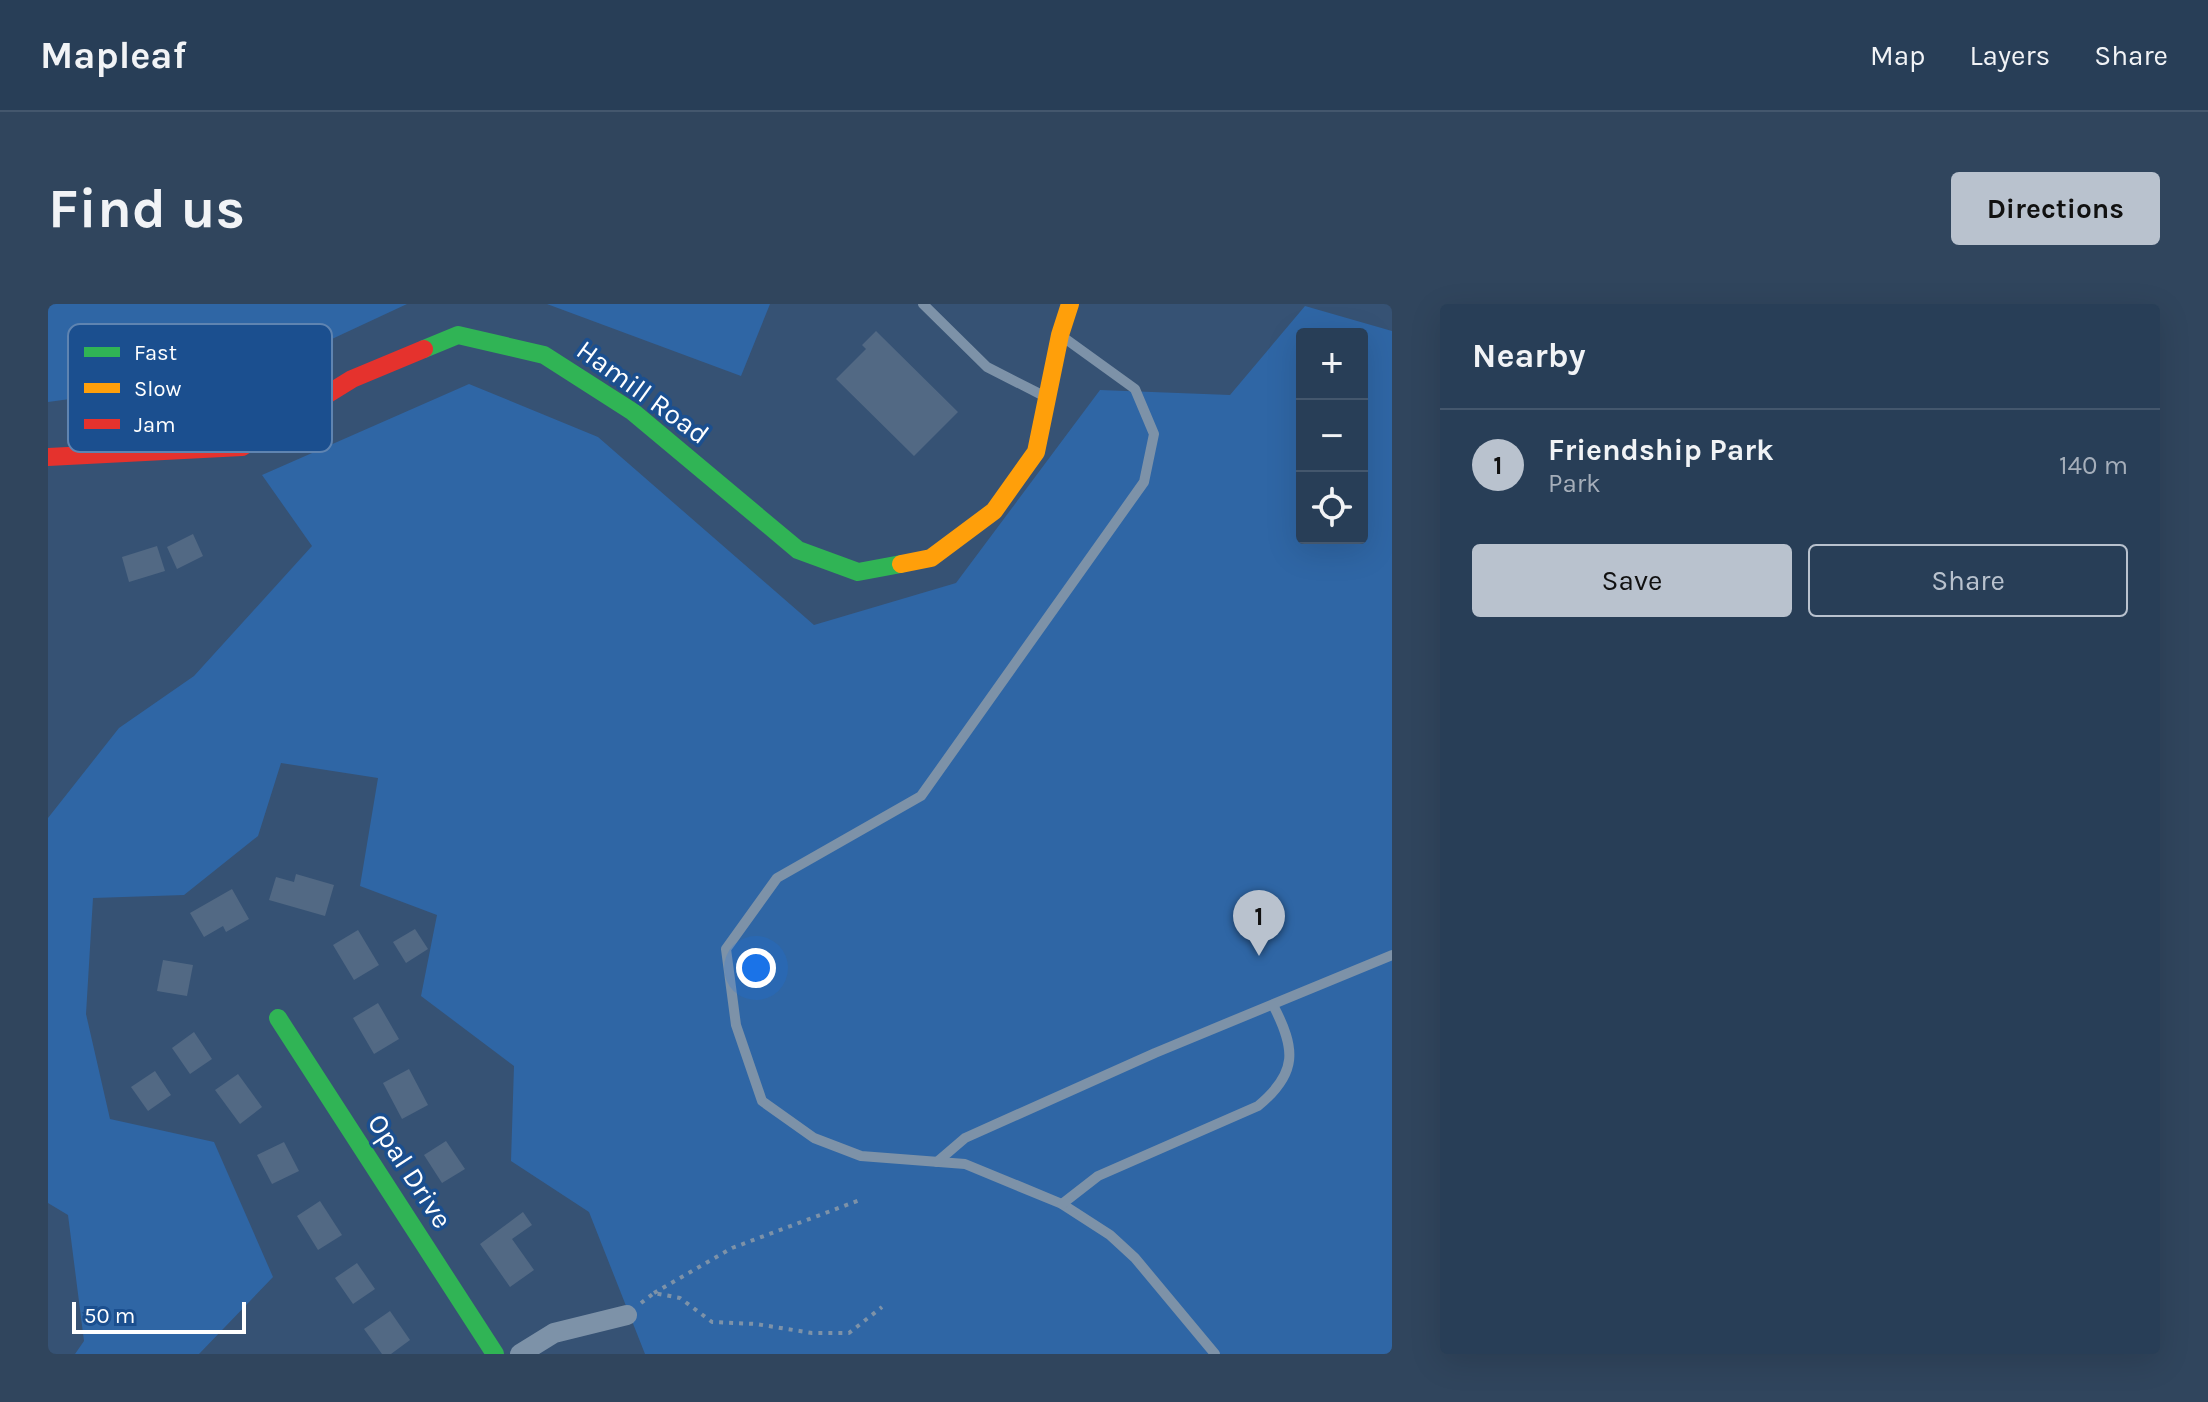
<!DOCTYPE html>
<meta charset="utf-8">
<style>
body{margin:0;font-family:Karla,sans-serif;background:#30455d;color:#f1f3f6}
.controls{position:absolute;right:24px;top:24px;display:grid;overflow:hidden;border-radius:8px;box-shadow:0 8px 32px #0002}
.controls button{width:72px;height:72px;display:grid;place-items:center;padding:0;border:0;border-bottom:2px solid #44576d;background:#283e57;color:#f1f3f6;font:40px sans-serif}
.scale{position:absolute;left:24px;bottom:20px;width:174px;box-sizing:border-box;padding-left:8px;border:4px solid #fff;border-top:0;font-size:22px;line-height:28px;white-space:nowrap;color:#fff;-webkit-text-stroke:6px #1b4f8f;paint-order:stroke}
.you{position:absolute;left:708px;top:664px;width:28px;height:28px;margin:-20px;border:6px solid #fff;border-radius:50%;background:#1a73e8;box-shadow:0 0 0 12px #1a73e833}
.badge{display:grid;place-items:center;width:52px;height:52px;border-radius:50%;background:#b9c2ce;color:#111;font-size:26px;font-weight:700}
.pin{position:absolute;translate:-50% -66px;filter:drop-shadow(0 2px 4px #0008)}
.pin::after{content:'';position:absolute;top:42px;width:28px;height:24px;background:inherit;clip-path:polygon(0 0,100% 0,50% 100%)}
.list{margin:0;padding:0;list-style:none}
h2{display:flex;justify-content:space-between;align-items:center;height:104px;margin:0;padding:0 32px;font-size:34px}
h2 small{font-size:26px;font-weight:400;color:#a5aeba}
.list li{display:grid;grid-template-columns:52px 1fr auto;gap:24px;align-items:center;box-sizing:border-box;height:112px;padding:0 32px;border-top:2px solid #44576d}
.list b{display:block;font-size:30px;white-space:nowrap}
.list p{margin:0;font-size:26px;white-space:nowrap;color:#a5aeba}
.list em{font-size:26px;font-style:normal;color:#a5aeba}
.actions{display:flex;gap:16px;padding:24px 32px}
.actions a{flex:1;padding:18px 0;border:2px solid #b9c2ce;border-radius:8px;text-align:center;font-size:28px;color:#b9c2ce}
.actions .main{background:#b9c2ce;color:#111}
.icon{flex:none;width:44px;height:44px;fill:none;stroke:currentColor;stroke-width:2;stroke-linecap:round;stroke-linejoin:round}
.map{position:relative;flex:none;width:1344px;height:1050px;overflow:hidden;border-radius:8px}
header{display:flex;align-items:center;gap:48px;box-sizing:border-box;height:112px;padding:0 40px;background:#283e57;border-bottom:2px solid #44576d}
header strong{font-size:38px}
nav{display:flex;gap:44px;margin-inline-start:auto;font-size:28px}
.intro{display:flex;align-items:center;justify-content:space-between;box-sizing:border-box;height:192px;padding:0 48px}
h1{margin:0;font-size:56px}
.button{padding:20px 36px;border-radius:8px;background:#b9c2ce;color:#111;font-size:28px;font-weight:700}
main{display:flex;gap:48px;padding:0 48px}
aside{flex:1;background:#283e57;border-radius:8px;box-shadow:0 8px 32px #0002}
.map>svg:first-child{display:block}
.green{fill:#2f66a5;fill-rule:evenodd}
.building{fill:#526984}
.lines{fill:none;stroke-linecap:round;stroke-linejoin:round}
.path{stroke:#7d92a8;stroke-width:4;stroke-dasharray:4 6;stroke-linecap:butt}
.lane{stroke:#7d92a8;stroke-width:10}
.street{stroke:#7d92a8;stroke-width:20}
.fast{stroke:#30b455;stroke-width:18}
.slow{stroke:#ff9f0a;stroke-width:18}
.jam{stroke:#e5322d;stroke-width:18}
.labels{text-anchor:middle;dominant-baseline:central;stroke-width:7;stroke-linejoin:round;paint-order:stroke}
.street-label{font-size:28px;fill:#fff;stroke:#1b4f8f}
.key{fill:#1b4f8f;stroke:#5f84b1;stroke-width:2}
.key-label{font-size:22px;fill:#fff}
</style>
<header>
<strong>Mapleaf</strong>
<nav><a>Map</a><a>Layers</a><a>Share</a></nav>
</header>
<div class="intro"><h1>Find us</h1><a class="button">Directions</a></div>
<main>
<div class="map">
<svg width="1344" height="1050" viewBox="0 0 1344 1050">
<rect width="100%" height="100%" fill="#365274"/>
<g class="green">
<path d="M0,0H359L211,69L0,98Z"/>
<path d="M499,0H722L693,72Z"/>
<path d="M1257,2L1344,27V1050H597L541,908L463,857L466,762L373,692L389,611L312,582L330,474L233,459L210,532L136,591L45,594L38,710L62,815L166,838L225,973L151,1050H27L36,1037L20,911L0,899V514L71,424L146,372L264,242L214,171L421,80L550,133L766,321L908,279L1052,86L1182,91ZM1254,30H1314V234H1254Z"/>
</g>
<g class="building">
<path d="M828,27L910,108L866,152L788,75L818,45L814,41Z"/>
<path d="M145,230L155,252L129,265L119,243Z"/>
<path d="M109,242L117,267L81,278L74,253Z"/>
<path d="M248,570L286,581L277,612L221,596L228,573L246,578Z"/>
<path d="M184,585L201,615L178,628L175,622L156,633L142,609Z"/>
<path d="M367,625L380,645L358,659L345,638Z"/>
<path d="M310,626L331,661L306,676L285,641Z"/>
<path d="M115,656L145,661L139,692L109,687Z"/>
<path d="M330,699L351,735L326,750L305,714Z"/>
<path d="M146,728L164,755L142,770L124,744Z"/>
<path d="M361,765L380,801L354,815L335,779Z"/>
<path d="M107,767L123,791L100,807L83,783Z"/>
<path d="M190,770L214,803L192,820L167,786Z"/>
<path d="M398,837L417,865L394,879L376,851Z"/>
<path d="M236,838L251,867L224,880L209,851Z"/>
<path d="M272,897L294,931L270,946L249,912Z"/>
<path d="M475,908L484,921L464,935L486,966L462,983L432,940Z"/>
<path d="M309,959L327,985L305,1000L287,974Z"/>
<path d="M342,1007L362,1036L343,1050H334L316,1025Z"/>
</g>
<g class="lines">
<g class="path">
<path d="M606,989L684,944L812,896"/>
<path d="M593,999L606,989L632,994L664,1018L708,1020L764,1029H801L834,1003"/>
</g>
<g class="lane">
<path d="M875,0L939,63L996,92"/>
<path d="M1015,33L1087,85L1106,130L1096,178L873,492L729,574L678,645L688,721L714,797L766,834L813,852L917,860L1014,900L1062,931L1087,954L1167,1050"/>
<path d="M889,858L917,834L1107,749L1344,651"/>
<path d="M1014,900L1050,872L1210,802C1250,769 1248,745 1225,701"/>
</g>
<path class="street" d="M472,1050L506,1029L579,1011"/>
<g class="fast">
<path d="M376,45L410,31L496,51L585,108L750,246L810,268L853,260"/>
<path d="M230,714L447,1050"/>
</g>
<path class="slow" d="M853,260L883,254L946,207L988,148L1012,31L1022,0"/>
<path class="jam" d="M0,153L194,143L304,75L376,45"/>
</g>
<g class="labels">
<g class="street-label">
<text transform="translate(595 88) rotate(36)">Hamill Road</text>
<text transform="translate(362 867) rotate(57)">Opal Drive</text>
</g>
</g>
<rect x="20" y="20" width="264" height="128" rx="12" class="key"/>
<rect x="36" y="43" width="36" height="10" fill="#30b455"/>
<rect x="36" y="79" width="36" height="10" fill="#ff9f0a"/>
<rect x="36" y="115" width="36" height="10" fill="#e5322d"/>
<g class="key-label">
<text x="86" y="56">Fast</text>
<text x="86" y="92">Slow</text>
<text x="86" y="128">Jam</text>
</g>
</svg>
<div class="controls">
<button>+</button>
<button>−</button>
<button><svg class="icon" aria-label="locate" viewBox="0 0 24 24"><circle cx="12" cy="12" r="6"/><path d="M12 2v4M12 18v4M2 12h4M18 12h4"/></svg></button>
</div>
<div class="scale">50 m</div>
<div class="you"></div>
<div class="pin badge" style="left:1211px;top:652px">1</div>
</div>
<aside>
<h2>Nearby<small></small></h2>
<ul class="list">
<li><span class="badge">1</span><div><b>Friendship Park</b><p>Park</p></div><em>140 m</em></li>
</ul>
<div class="actions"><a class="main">Save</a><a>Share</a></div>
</aside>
</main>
